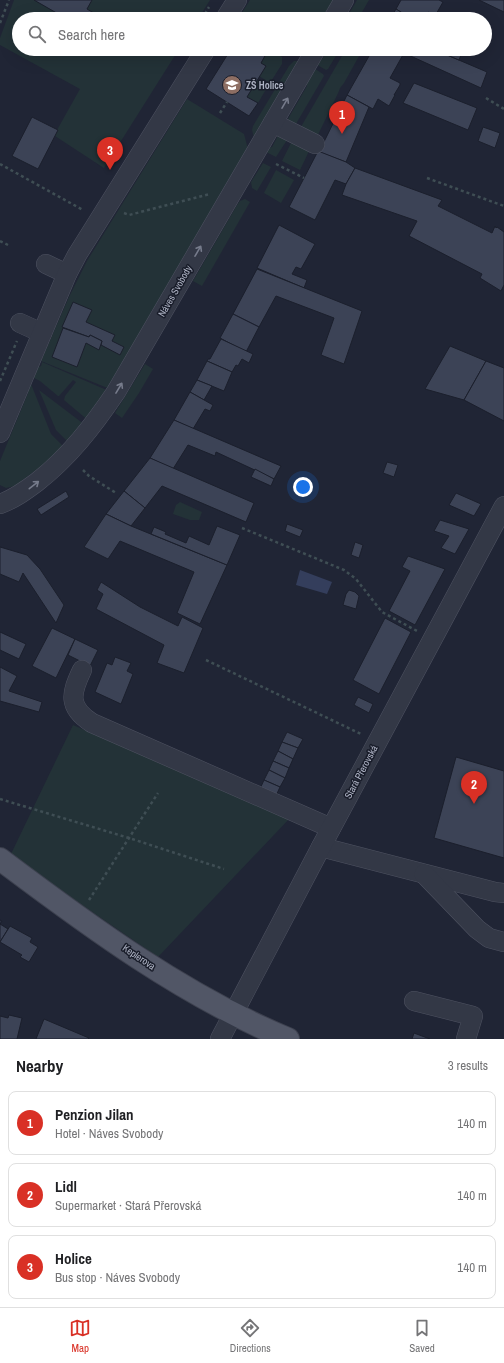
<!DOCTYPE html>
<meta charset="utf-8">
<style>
body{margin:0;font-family:"Archivo Narrow",sans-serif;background:#f6f6f6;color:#202124}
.you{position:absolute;left:303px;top:487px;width:14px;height:14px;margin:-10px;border:3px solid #fff;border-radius:50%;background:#1a73e8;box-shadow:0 0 0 6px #1a73e833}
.badge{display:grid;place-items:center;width:26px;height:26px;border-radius:50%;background:#d93025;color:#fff;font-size:13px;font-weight:700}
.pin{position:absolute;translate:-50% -33px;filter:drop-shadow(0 1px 2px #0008)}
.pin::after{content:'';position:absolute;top:21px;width:14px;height:12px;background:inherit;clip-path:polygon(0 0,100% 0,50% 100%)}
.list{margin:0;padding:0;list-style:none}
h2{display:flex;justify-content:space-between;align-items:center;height:52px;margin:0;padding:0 16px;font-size:17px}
h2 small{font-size:13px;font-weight:400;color:#757577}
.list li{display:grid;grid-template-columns:26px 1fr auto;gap:12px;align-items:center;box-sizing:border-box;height:64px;margin:0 8px 8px;padding:0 8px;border:1px solid #e0e0e0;border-radius:8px}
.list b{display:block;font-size:15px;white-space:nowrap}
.list p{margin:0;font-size:13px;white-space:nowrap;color:#757577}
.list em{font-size:13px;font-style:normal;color:#757577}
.icon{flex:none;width:22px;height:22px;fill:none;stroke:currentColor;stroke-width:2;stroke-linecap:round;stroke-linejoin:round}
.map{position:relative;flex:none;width:504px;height:1039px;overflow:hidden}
.search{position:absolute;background:#fff;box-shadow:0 4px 16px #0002;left:12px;right:12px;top:12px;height:44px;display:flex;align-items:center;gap:10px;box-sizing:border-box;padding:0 14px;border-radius:22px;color:#757577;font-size:15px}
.sheet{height:268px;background:#fff}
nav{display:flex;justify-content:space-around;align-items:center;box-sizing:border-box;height:56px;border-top:1px solid #e0e0e0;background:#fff;font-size:11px;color:#757577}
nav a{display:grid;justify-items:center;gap:2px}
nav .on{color:#d93025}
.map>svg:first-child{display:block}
.green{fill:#233237}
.water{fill:#343e5c}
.building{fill:#3c4356;stroke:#1b1f2c}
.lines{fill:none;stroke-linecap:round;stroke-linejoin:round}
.minor-casing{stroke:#4e5261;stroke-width:20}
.major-casing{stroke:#3d414f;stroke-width:24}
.path{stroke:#3f4e54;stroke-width:2.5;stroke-dasharray:3 3;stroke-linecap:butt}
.minor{stroke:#333846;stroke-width:19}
.major{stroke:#515666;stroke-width:22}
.oneway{stroke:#767b8b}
.labels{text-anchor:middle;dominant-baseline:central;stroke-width:3;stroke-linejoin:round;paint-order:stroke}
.poi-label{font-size:10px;font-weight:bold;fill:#adb2c3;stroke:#191d2a;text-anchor:start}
.street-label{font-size:10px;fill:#adb2c3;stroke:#191d2a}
</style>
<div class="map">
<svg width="504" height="1039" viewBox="0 0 504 1039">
<rect width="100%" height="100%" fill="#202535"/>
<g class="green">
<path d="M14,0H210L198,19H19V49H179L104,168L55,136L58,130H57L80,89L0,45V38Z"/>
<path d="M250,0H338L327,19H302L295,14L292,19H238Z"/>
<path d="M357,0H369L358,19H346Z"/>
<path d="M257,49H271L282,57V64L270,83L259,76L266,66L261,63L266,55Z"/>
<path d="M328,49H340L328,69L326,70L314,63L323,58Z"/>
<path d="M346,49H363L344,83L340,88L339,91L315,141L298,132Z"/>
<path d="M294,61H301L255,142L252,130L253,126L289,66Z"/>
<path d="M312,67L323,74L324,76L293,129L285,124L307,86L305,79Z"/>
<path d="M257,80L268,86L258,103L247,97Z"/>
<path d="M187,99L244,134L248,149L110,389L41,361L69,297L87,261Z"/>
<path d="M280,132L289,137L276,157L266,152L264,149L272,147Z"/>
<path d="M293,139L311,147L300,170L282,161Z"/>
<path d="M263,163L271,167L257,191L252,188L251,182Z"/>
<path d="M276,170L294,180L281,203L264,193Z"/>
<path d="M245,199L250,202L202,286L193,281L237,205L240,201Z"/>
<path d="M42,362L109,391L89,421L64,400L65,396L76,382L73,380L59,396H58L40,381L32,377L38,367L41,366Z"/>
<path d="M145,364L153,369L139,393L122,418L115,413Z"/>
<path d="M31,384L51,434L65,448L15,486L6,488L0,485V461L28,393L26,391Z"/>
<path d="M39,390L85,425L70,444L56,430Z"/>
<path d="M180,502L202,512L199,520H190L173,514L176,505Z"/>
<path d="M73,725L290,818L158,957L79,903L11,854Z"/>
</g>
<path class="water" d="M300,570L332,582L327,594L296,585Z"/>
<g class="building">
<path d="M34,0H92L87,9L97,15L95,19H85L88,15L85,13L81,19H67Z"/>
<path d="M401,0H439L443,2L435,16L428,12L424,19H412L396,9Z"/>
<path d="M479,0H504V12Z"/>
<path d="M396,9L412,19H390Z"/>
<path d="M231,49H257L266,54L261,63L266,66L247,97L258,103L249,116L206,89Z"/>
<path d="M373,49H433L487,72L481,88L404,53L390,78L400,83V85L394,95H395L389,106L378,99L373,109L347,95Z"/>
<path d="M433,49H462L463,50L459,60Z"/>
<path d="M414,83L477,108L468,130L403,103Z"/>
<path d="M347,95L369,107L346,162L319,152Z"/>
<path d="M32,117L58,130L38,169L12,156Z"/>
<path d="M483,127L500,133L495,148L478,141Z"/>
<path d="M318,151L346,162L355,168L346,184L335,180L315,220L289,207Z"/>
<path d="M355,168L442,200L438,206L492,233L495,226L496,228L497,227L504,232V285L501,291L480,278L482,274L409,236L417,221L342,195L346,184Z"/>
<path d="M279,225L315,244L301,269L296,267L292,274L307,280L304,288L257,268Z"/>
<path d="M257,269L362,311L344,364L321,355L334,318L276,296L259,327L233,314Z"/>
<path d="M73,302L92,310L86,322L115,335L112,341L124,347L120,355L101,345L102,341L90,335L89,337L62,327Z"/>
<path d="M233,314L259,327L246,352L220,338Z"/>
<path d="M63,328L89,337L90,335L102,341L99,350L86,343L77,367L52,357Z"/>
<path d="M221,339L253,354L249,363L242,359L238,366L236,365L232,372L207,361L208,359H210Z"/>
<path d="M450,346L486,361L464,400L425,389Z"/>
<path d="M207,361L232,372L224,391L197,380Z"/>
<path d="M486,361L504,368V421L464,400Z"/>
<path d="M197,380L212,386L204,400L190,392Z"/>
<path d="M190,392L213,405L210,411L205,409L193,429L174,420Z"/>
<path d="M174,420L281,466L274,479L216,452L215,456L188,445L173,469L150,458Z"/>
<path d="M150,458L254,503L246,522L162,486L145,508L124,491Z"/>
<path d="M387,462L398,465L394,477L383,473Z"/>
<path d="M255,469L274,479L271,486L251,477Z"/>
<path d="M66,491L69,497L41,515L37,509Z"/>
<path d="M124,491L145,508L131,526L106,514Z"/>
<path d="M456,493L481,504L474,516L449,505Z"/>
<path d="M106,514L131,526L227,565L200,624L177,613L194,572L120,541L108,559L84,547Z"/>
<path d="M440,520L469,529L455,554L441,548L449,536L434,531Z"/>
<path d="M287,524L303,530L300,537L285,531Z"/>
<path d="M217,526L240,535L227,565L151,534L154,527L166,532L165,534L186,543L189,536L209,545Z"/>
<path d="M355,542L363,545L359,558L351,555Z"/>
<path d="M0,547L27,555L40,569L64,605L56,623L23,573L19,582L0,574Z"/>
<path d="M408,556L445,569L415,625L389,611L410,571L402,567Z"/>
<path d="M101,582L140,607L178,626L182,617L203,628L184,673L157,663L164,645L96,609L103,594L97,590Z"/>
<path d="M349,590L355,592L359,596L356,609L343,605L346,594Z"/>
<path d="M385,618L411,632L379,694L353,680Z"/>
<path d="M52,628L75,639L56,678L32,666Z"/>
<path d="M0,632L26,644L19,659L0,650Z"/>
<path d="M75,639L98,650L90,666L68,655Z"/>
<path d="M115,657L131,663L127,671L133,674L121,704L95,692L107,663L112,665Z"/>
<path d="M0,667L17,676L9,691L42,702L39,712L0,701Z"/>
<path d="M358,697L373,704L369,713L354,705Z"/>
<path d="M287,732L303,739L298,748L282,742Z"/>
<path d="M282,742L298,748L293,759L278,751Z"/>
<path d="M278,751L293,759L289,768L273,761Z"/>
<path d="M456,757L504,771V858L434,838Z"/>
<path d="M273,761L289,768L285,778L269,770Z"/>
<path d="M269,770L285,778L280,787L264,780Z"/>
<path d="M264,780L280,787L275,798L259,791Z"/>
<path d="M0,920L2,921L0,924L8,929L0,942Z"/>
<path d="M10,926L32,938L30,942L38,947L29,962L20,957L22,955L0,942Z"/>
<path d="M9,1015L22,1018L17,1039H0V1016L8,1018Z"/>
<path d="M44,1019L89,1038L88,1039H36Z"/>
<path d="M414,1033L430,1039H412Z"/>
</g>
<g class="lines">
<defs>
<g id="minor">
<path d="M225,19L237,0"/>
<path d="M333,19L344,0"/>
<path d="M273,123L315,144"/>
<path d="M46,264L67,274"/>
<path d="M20,323L42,333"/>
<path d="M0,433L67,274L77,255L206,49"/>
<path d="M0,504C14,499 25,491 37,482C69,457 93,426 116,392L316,49"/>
<path d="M82,670C71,693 67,707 92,723L331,828"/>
<path d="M321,847L495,892L504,893"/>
<path d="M424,874L477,929L489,938L504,942"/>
<path d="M414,1001L473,1016L466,1039"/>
<path d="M220,1039L321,847L504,506"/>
</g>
<path id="major" d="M0,859C89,926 184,996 288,1039"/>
</defs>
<use href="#minor" class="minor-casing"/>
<use href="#major" class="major-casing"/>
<g class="path">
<path d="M202,19L209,7"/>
<path d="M0,23L9,0"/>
<path d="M486,98L504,109"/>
<path d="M220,113L227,102"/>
<path d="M0,164L83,210"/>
<path d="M276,164L304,178"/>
<path d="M427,178L504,206"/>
<path d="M124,213L129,215L210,194"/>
<path d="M0,241L8,245"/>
<path d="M0,381L17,341"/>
<path d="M83,470L89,476L116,493"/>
<path d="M242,528L344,570L356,579L382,612L417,631"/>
<path d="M206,660L361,734"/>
<path d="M0,799L129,838L224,869"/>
<path d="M89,900L158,793"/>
</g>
<use href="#minor" class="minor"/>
<use href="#major" class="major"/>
</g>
<defs><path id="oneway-shaft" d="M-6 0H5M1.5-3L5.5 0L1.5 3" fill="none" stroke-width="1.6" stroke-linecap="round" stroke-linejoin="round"/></defs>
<g class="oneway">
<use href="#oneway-shaft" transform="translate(285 103) rotate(-60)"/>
<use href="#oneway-shaft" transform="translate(198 251) rotate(-60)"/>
<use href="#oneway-shaft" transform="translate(119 388) rotate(-59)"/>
<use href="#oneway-shaft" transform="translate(34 485) rotate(-38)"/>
</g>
<defs>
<symbol id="school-disc" viewBox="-11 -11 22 22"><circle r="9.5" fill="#8d6e63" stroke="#191d2a"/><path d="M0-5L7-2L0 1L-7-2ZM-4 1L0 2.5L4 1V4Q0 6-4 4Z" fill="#fff"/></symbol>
</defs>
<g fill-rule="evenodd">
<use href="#school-disc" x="221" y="74" width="22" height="22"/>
</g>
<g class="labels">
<g class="poi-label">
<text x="246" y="85">ZŠ Holice</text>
</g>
<g class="street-label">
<text transform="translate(175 291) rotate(-60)">Náves Svobody</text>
<text transform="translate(361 772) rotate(-62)">Stará Přerovská</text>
<text transform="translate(139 957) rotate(34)">Keplerova</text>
</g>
</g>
</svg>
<div class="you"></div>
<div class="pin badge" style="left:342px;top:134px">1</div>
<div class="pin badge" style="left:474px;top:804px">2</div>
<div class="pin badge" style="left:110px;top:170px">3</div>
<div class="search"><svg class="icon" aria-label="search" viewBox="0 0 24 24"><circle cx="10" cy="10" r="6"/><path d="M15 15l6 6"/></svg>Search here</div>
</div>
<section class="sheet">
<h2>Nearby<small>3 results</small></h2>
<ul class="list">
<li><span class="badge">1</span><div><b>Penzion Jilan</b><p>Hotel · Náves Svobody</p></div><em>140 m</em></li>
<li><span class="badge">2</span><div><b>Lidl</b><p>Supermarket · Stará Přerovská</p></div><em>140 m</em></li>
<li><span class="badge">3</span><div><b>Holice</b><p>Bus stop · Náves Svobody</p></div><em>140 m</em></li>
</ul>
</section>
<nav>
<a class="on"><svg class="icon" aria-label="map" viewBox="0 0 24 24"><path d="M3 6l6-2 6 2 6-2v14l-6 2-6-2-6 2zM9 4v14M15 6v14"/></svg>Map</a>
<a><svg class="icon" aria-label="directions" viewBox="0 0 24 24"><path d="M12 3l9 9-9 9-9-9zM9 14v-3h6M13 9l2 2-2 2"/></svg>Directions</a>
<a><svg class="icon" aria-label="saved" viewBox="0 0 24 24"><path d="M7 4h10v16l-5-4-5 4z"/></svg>Saved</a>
</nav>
